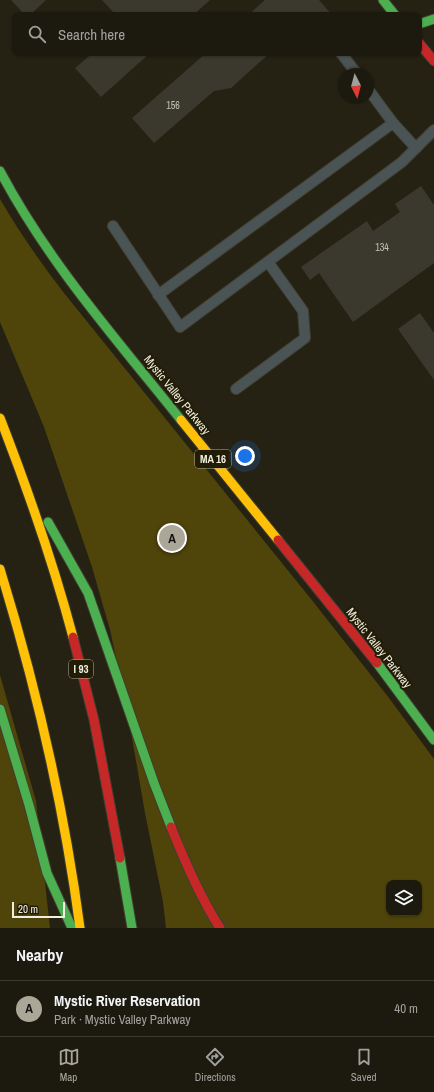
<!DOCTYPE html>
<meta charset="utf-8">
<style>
body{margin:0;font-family:"Archivo Narrow",sans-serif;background:#252318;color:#f1f3f6}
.controls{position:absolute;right:12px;bottom:12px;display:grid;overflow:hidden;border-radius:8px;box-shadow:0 1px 3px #0004}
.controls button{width:36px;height:36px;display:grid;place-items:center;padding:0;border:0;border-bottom:1px solid #3a382f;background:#1c1a0f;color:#f1f3f6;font:20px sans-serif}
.compass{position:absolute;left:338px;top:68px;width:36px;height:36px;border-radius:50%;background:#1c1a0f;box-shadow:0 1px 3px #0004;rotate:174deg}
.scale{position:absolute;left:12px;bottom:10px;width:53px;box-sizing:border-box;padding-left:4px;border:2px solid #f1eedf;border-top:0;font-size:11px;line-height:14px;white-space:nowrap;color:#f1eedf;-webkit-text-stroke:3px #211c05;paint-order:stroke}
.you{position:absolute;left:245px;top:456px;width:14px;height:14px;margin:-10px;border:3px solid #fff;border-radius:50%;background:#1a73e8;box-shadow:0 0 0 6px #1a73e833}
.badge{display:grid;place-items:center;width:26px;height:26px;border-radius:50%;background:#aaa798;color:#111;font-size:13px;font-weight:700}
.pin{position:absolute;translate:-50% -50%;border:2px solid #fff;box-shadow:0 1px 4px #0006}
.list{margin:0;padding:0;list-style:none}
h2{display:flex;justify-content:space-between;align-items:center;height:52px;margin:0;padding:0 16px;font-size:17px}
h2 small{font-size:13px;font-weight:400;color:#a0a19e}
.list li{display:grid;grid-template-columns:26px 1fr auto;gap:12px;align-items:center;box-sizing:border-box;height:56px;padding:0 16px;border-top:1px solid #3a382f}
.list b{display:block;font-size:15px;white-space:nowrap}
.list p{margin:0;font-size:13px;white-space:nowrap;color:#a0a19e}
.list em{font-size:13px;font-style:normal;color:#a0a19e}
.icon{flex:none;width:22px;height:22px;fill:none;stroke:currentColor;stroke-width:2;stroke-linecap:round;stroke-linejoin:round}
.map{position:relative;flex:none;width:434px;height:928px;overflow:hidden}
.search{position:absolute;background:#1c1a0f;box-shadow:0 1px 3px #0004;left:12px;right:12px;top:12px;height:44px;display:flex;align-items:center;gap:10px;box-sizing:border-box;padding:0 14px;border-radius:8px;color:#a0a19e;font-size:15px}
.sheet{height:108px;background:#1c1a0f}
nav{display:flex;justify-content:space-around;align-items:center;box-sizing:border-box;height:56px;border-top:1px solid #3a382f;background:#1c1a0f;font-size:11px;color:#a0a19e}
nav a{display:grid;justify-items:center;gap:2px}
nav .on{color:#aaa798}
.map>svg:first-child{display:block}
.green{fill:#4f4409;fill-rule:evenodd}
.building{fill:#3b392d}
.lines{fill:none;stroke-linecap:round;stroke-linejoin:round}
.lane-casing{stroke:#403e32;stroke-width:12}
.fast-casing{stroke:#403e32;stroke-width:11}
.slow-casing{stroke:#403e32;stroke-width:11}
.jam-casing{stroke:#403e32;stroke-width:11}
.lane{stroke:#4a5455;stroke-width:10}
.fast{stroke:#4caf50;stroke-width:9}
.slow{stroke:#ffc107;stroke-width:9}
.jam{stroke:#c62828;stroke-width:9}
.labels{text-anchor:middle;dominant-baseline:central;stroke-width:4;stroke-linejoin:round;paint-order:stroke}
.number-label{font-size:10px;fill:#c4c1b2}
.shield{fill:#211c05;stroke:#b3af9e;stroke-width:1}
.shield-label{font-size:11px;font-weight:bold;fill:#f1eedf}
.street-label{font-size:12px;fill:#f1eedf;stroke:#211c05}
</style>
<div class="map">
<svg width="434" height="928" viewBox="0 0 434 928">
<rect width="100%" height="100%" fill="#252214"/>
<g class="green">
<path d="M0,199C19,232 41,263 64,293L311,599L389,698L434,759V928H166L163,902L145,813L127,709L110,630L92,567L44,427L0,322ZM389,883H419V913H389Z"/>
<path d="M0,675L36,801L50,928H0Z"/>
</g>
<g class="building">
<path d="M11,0H46L30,15H25Z"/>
<path d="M102,0H210L193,15H116Z"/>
<path d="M265,0H319L332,15H248Z"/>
<path d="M93,53H150L101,97L75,68Z"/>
<path d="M206,53H270L231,88L214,91L154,143L132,118Z"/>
<path d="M421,186L434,205V263L353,322L319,273L310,280L301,267L367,221L373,231L400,212L395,204Z"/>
<path d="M420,313L434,333V380L398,329Z"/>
</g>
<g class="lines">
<defs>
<g id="lane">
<path d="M341,53L357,74"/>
<path d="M368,89L393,123L416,148"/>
<path d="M113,226L180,327L402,162L434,130"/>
<path d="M158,295L393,123"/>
<path d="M236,389L305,338L303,311L268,262"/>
</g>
<g id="fast">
<path d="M383,0L395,15"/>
<path d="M419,24L434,19"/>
<path d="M0,171C48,262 117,340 181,420"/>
<path d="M48,522L88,593L154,783L171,827"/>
<path d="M377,663L434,740"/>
<path d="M0,709L29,805L47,873L72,928"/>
<path d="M120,858L132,928"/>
</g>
<g id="slow">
<path d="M0,418C28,490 53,562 73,637"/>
<path d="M181,420L278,540"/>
<path d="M0,569C36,686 64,806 80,928"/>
</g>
<g id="jam">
<path d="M419,43L434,61"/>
<path d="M278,540L377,663"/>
<path d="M73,637L94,720L120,858"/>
<path d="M171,827C185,862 200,897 220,928"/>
</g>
</defs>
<use href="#lane" class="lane-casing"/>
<use href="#fast" class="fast-casing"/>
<use href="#slow" class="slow-casing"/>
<use href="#jam" class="jam-casing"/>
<use href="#lane" class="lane"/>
<use href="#fast" class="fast"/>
<use href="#slow" class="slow"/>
<use href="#jam" class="jam"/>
</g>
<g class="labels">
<g class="number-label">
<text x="173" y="105">156</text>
<text x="382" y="247">134</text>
</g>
<g class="shield">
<rect x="195" y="450" width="36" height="18" rx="3"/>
<rect x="69" y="660" width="24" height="18" rx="3"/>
</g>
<g class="shield-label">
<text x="213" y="459">MA 16</text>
<text x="81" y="669">I 93</text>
</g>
<g class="street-label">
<text transform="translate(177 395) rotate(51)">Mystic Valley Parkway</text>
<text transform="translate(379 648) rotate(52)">Mystic Valley Parkway</text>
</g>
</g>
</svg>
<div class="controls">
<button><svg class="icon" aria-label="layers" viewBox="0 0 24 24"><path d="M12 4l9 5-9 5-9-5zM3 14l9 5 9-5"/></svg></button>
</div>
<svg class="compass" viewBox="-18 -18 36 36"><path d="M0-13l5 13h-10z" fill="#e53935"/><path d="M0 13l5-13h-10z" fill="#a0a19e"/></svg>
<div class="scale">20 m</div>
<div class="you"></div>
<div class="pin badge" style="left:172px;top:538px">A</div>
<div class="search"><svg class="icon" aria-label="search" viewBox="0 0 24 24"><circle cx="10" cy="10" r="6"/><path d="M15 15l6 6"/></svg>Search here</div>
</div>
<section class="sheet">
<h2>Nearby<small></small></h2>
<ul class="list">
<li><span class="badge">A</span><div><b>Mystic River Reservation</b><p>Park · Mystic Valley Parkway</p></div><em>40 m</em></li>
</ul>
</section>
<nav>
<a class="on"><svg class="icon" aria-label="map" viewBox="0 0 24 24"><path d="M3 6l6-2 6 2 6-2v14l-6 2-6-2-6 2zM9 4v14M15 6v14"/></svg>Map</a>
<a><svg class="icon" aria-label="directions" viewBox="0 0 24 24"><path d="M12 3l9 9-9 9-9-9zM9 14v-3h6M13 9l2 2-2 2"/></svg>Directions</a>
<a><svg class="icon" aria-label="saved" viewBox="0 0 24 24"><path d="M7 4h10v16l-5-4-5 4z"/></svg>Saved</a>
</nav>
